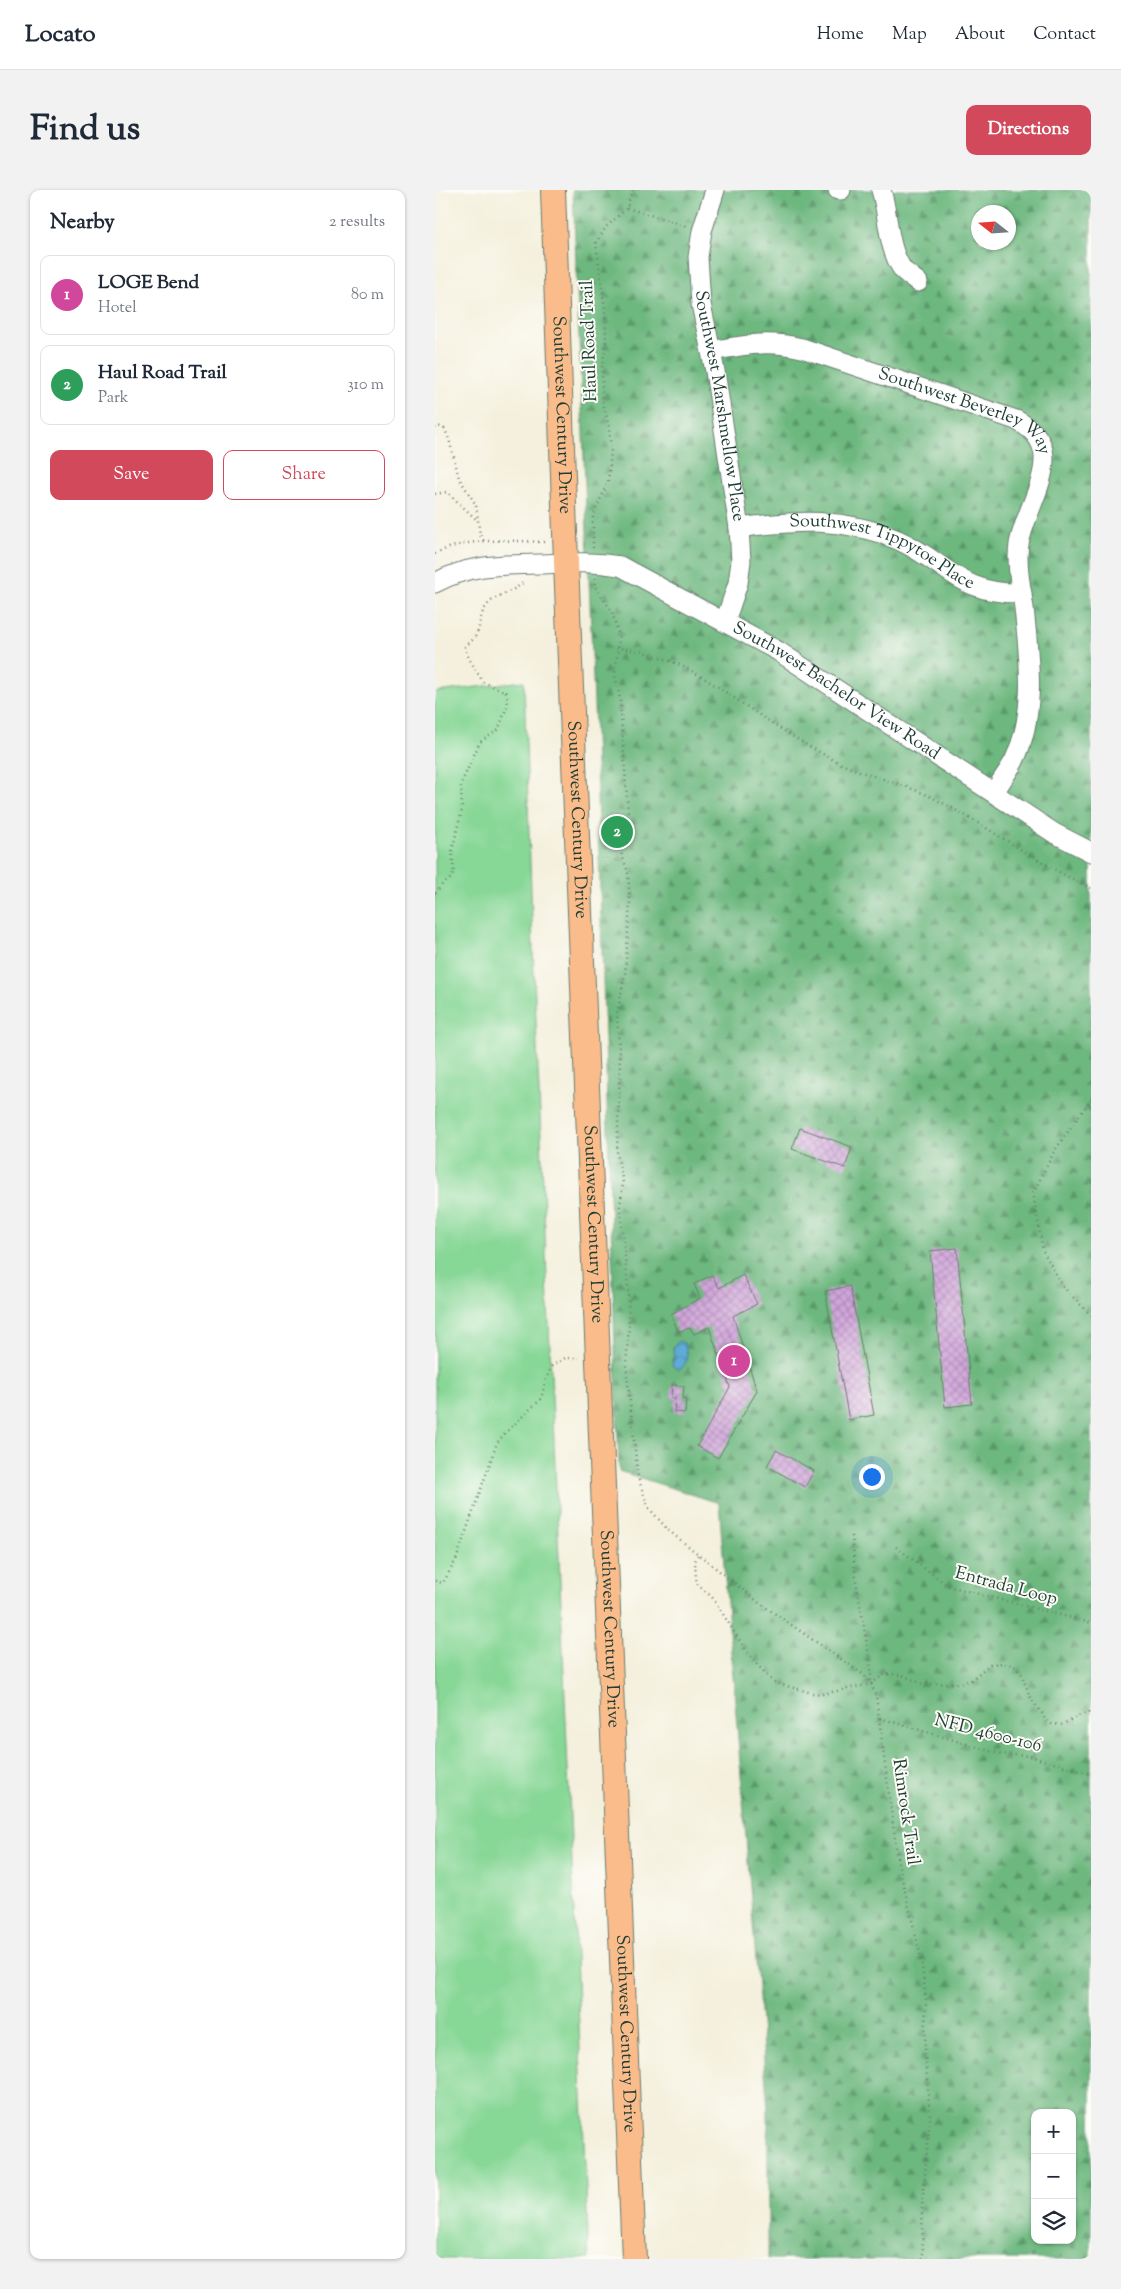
<!DOCTYPE html>
<meta charset="utf-8">
<style>
body{margin:0;font-family:"Sorts Mill Goudy",serif;background:#f2f2f3;color:#1f2937}
.controls{position:absolute;right:15px;bottom:15px;display:grid;overflow:hidden;border-radius:10px;box-shadow:0 1px 4px #0004}
.controls button{width:45px;height:45px;display:grid;place-items:center;padding:0;border:0;border-bottom:1px solid #e0e1e3;background:#fff;color:#1f2937;font:25px sans-serif}
.compass{position:absolute;left:536px;top:15px;width:45px;height:45px;border-radius:50%;background:#fff;box-shadow:0 1px 4px #0004;rotate:287deg}
.you{position:absolute;left:436px;top:1286px;width:18px;height:18px;margin:-12px;border:4px solid #fff;border-radius:50%;background:#1a73e8;box-shadow:0 0 0 8px #1a73e833}
.badge{display:grid;place-items:center;width:32px;height:32px;border-radius:50%;background:#d1495b;color:#fff;font-size:16px;font-weight:700}
.pin{position:absolute;translate:-50% -50%;border:2px solid #fff;box-shadow:0 1px 5px #0006}
.list{margin:0;padding:0;list-style:none}
h2{display:flex;justify-content:space-between;align-items:center;height:65px;margin:0;padding:0 20px;font-size:21px}
h2 small{font-size:16px;font-weight:400;color:#747a83}
.list li{display:grid;grid-template-columns:32px 1fr auto;gap:15px;align-items:center;box-sizing:border-box;height:80px;margin:0 10px 10px;padding:0 10px;border:1px solid #e0e1e3;border-radius:10px}
.list b{display:block;font-size:19px;white-space:nowrap}
.list p{margin:0;font-size:16px;white-space:nowrap;color:#747a83}
.list em{font-size:16px;font-style:normal;color:#747a83}
.actions{display:flex;gap:10px;padding:15px 20px}
.actions a{flex:1;padding:11px 0;border:1px solid #d1495b;border-radius:10px;text-align:center;font-size:18px;color:#d1495b}
.actions .main{background:#d1495b;color:#fff}
.icon{flex:none;width:28px;height:28px;fill:none;stroke:currentColor;stroke-width:2;stroke-linecap:round;stroke-linejoin:round}
.map{position:relative;flex:none;width:656px;height:2069px;overflow:hidden;border-radius:10px}
header{display:flex;align-items:center;gap:30px;box-sizing:border-box;height:70px;padding:0 25px;background:#fff;border-bottom:1px solid #e0e1e3}
header strong{font-size:24px}
nav{display:flex;gap:28px;margin-inline-start:auto;font-size:18px}
.intro{display:flex;align-items:center;justify-content:space-between;box-sizing:border-box;height:120px;padding:0 30px}
h1{margin:0;font-size:35px}
.button{padding:12px 22px;border-radius:10px;background:#d1495b;color:#fff;font-size:18px;font-weight:700}
main{display:flex;gap:30px;padding:0 30px}
aside{flex:1;background:#fff;border-radius:10px;box-shadow:0 1px 4px #0004}
.map>svg:first-child{display:block}
.green{fill:#87d796;stroke:#538a65}
.forest{fill:url(#forest-firs);stroke:#467a5a;fill-rule:evenodd}
.water{fill:url(#water-waves);stroke:#407486}
.building{fill:url(#building-cross-hatch)}
.lines{fill:none;stroke-linecap:round;stroke-linejoin:round}
.minor-casing{stroke:#6a7c6f;stroke-width:21}
.major-casing{stroke:#6a7c6f;stroke-width:26}
.path{stroke:#6a7c6f;stroke-width:2.5;stroke-dasharray:1 4;stroke-linecap:butt}
.minor{stroke:#fff;stroke-width:19}
.major{stroke:#fabc8b;stroke-width:24}
.labels{text-anchor:middle;dominant-baseline:central;stroke-width:4;stroke-linejoin:round;paint-order:stroke}
.street-label{font-size:18px;fill:#1f3d34;stroke:#fdfcf7}
</style>
<header>
<strong>Locato</strong>
<nav><a>Home</a><a>Map</a><a>About</a><a>Contact</a></nav>
</header>
<div class="intro"><h1>Find us</h1><a class="button">Directions</a></div>
<main>
<aside>
<h2>Nearby<small>2 results</small></h2>
<ul class="list">
<li><span class="badge" style="background:#d1479c">1</span><div><b>LOGE Bend</b><p>Hotel</p></div><em>80 m</em></li>
<li><span class="badge" style="background:#2e9e5b">2</span><div><b>Haul Road Trail</b><p>Park</p></div><em>310 m</em></li>
</ul>
<div class="actions"><a class="main">Save</a><a>Share</a></div>
</aside>
<div class="map">
<svg width="656" height="2069" viewBox="0 0 656 2069">
<defs>
<pattern id="forest-firs" width="22" height="20" patternUnits="userSpaceOnUse" patternTransform="scale(1.25)"><rect width="22" height="20" fill="#6db87f"/><path d="M5 1l3.5 6h-7zM16 11l3.5 6h-7z" fill="#599769"/></pattern>
<pattern id="water-waves" width="16" height="10" patternUnits="userSpaceOnUse" patternTransform="scale(1.25)"><rect width="16" height="10" fill="#61aad8"/><path d="M0 5q4-4 8 0t8 0" fill="none" stroke="#4f8cb0"/></pattern>
<pattern id="building-cross-hatch" width="8" height="8" patternUnits="userSpaceOnUse" patternTransform="scale(1.25)"><rect width="8" height="8" fill="#d1a5db"/><path d="M0 0l8 8M0 8l8-8" fill="none" stroke="#a988b2"/></pattern>
</defs>
<rect width="100%" height="100%" fill="#fdfcf7"/>
<filter id="ink" filterUnits="userSpaceOnUse"><feTurbulence type="fractalNoise" baseFrequency=".02" numOctaves="2"/><feDisplacementMap in="SourceGraphic" scale="10" xChannelSelector="R" yChannelSelector="G"/><feConvolveMatrix kernelMatrix="1 2 1 2 8 2 1 2 1" color-interpolation-filters="sRGB"/></filter>
<filter id="wash" filterUnits="userSpaceOnUse"><feTurbulence type="fractalNoise" baseFrequency=".0096" numOctaves="4" result="noise"/><feDisplacementMap in="SourceGraphic" scale="20" xChannelSelector="R" yChannelSelector="G"/><feGaussianBlur stdDeviation="1.12" result="paint"/><feColorMatrix in="noise" values="0 0 0 0 0 0 0 0 0 0 0 0 0 0 0 0 0 1.4 0 .05"/><feComposite in="paint" operator="in"/></filter>
<g filter="url(#wash)">
<rect width="100%" height="100%" fill="#f4f0dd"/>
<path class="green" d="M89,491L98,761L154,2069H0V508L2,502Z"/>
<path class="forest" d="M138,0H656V2069H333V1919L284,1313L184,1281L159,512ZM544,22H574V52H544ZM600,1923H637V2050H600Z"/>
<path class="water" d="M244,1151L249,1153C253,1163 254,1175 243,1180L237,1175L239,1167L238,1157Z"/>
<g id="blocks">
<g class="building">
<path d="M365,938L417,957L410,978L357,959Z"/>
<path d="M522,1058L537,1214L510,1217L495,1061Z"/>
<path d="M277,1085L284,1098L308,1085L322,1114L298,1126L322,1201L283,1268L262,1256L295,1197L274,1137L259,1144L255,1138L243,1142L236,1124L265,1108L259,1094Z"/>
<path d="M415,1096L439,1225L414,1230L390,1101Z"/>
<path d="M237,1195L249,1196L248,1208L251,1209L250,1223L239,1222L240,1208H236Z"/>
<path d="M341,1260L379,1281L370,1297L332,1276Z"/>
</g>
</g>
</g>
<g filter="url(#ink)">
<use href="#blocks" fill-opacity="0" stroke="#6a7c6f" stroke-width="1"/>
<g class="lines">
<defs>
<g id="minor">
<path id="s1" d="M280,0L267,41L263,67L266,114L280,181L304,338L306,371L303,393L290,432"/>
<path d="M403,0H406"/>
<path d="M446,0C454,25 452,58 468,80C472,84 478,88 483,92"/>
<path id="s2" d="M276,161C311,155 331,150 367,158L581,230C596,238 608,248 609,267C610,294 589,326 584,354C581,375 586,397 589,418C594,468 602,523 579,571C573,582 565,592 559,603"/>
<path id="s3" d="M304,338C361,330 409,327 463,350C512,372 524,405 587,403"/>
<path id="s4" d="M0,393C35,374 66,375 104,374C134,373 154,371 185,376L343,461L619,643L656,662"/>
</g>
<g id="major">
<path id="s5" d="M118,0L131,372L199,2069"/>
</g>
</defs>
<use href="#minor" class="minor-casing"/>
<use href="#major" class="major-casing"/>
<g class="path">
<path d="M192,18L251,36"/>
<path d="M0,238L3,236L9,238L14,249L24,288L41,315L45,345L49,351"/>
<path d="M0,304L12,302L43,331"/>
<path d="M158,358V326L173,292L176,262L174,236L167,209V178L171,150L170,119L161,53L171,37L192,18L197,0"/>
<path d="M0,364C34,346 74,351 112,352"/>
<path d="M160,388V397L177,421L184,447L180,484L185,509L193,623L184,650L186,663L193,682L195,712L190,784L182,824L185,877L182,963L188,993L185,1016L193,1097L194,1136L191,1176L203,1287L213,1317L233,1340L323,1412L429,1485L436,1494L441,1506L463,1672L486,1768L491,1809L490,1864L495,1926L487,2017L488,2069"/>
<path d="M181,458C236,462 271,489 314,518C341,536 367,553 395,568C427,586 465,591 498,608C552,635 601,673 656,698"/>
<path d="M0,703L7,695L16,688L19,683L17,661L27,620L26,594L45,552L63,540L73,514L71,502L48,492C43,483 30,464 30,457C34,452 39,450 41,445C47,433 43,425 54,413C63,404 79,402 90,391"/>
<path d="M656,909L620,960L598,1003L608,1061L628,1097L656,1125"/>
<path d="M417,1346L421,1391L436,1478V1493"/>
<path d="M461,1357L513,1396L656,1433"/>
<path d="M263,1365L260,1371L261,1389L263,1395L277,1407L314,1465L334,1488L341,1493L377,1503L387,1504L436,1494L448,1485L456,1484L467,1485L488,1494L528,1493L536,1490L555,1474L569,1473L579,1476L586,1483L596,1509L607,1523L610,1530L617,1534L626,1535L645,1525L656,1522"/>
<path d="M0,1391L8,1393L21,1370L62,1253L71,1242L106,1209L111,1189L117,1176L130,1168H144"/>
<path d="M445,1528L565,1564L594,1566L656,1584"/>
</g>
<use href="#minor" class="minor"/>
<use href="#major" class="major"/>
</g>
</g>
<g class="labels">
<g class="street-label">
<text transform="translate(155 151) rotate(-92)">Haul Road Trail</text>
<text stroke="none"><textPath href="#s1" startOffset="220">Southwest Marshmellow Place</textPath></text>
<text stroke="none"><textPath href="#s5" startOffset="225">Southwest Century Drive</textPath></text>
<text stroke="none"><textPath href="#s2" startOffset="268">Southwest Beverley Way</textPath></text>
<text stroke="none"><textPath href="#s3" startOffset="150">Southwest Tippytoe Place</textPath></text>
<text stroke="none"><textPath href="#s4" startOffset="438">Southwest Bachelor View Road</textPath></text>
<text stroke="none"><textPath href="#s5" startOffset="630">Southwest Century Drive</textPath></text>
<text stroke="none"><textPath href="#s5" startOffset="1035">Southwest Century Drive</textPath></text>
<text transform="translate(571 1397) rotate(15)">Entrada Loop</text>
<text stroke="none"><textPath href="#s5" startOffset="1440">Southwest Century Drive</textPath></text>
<text transform="translate(553 1544) rotate(14)">NFD 4600-106</text>
<text transform="translate(470 1622) rotate(82)">Rimrock Trail</text>
<text stroke="none"><textPath href="#s5" startOffset="1845">Southwest Century Drive</textPath></text>
</g>
</g>
</svg>
<div class="controls">
<button>+</button>
<button>−</button>
<button><svg class="icon" aria-label="layers" viewBox="0 0 24 24"><path d="M12 4l9 5-9 5-9-5zM3 14l9 5 9-5"/></svg></button>
</div>
<svg class="compass" viewBox="-18 -18 36 36"><path d="M0-13l5 13h-10z" fill="#e53935"/><path d="M0 13l5-13h-10z" fill="#747a83"/></svg>
<div class="you"></div>
<div class="pin badge" style="left:299px;top:1171px;background:#d1479c">1</div>
<div class="pin badge" style="left:182px;top:642px;background:#2e9e5b">2</div>
</div>
</main>
